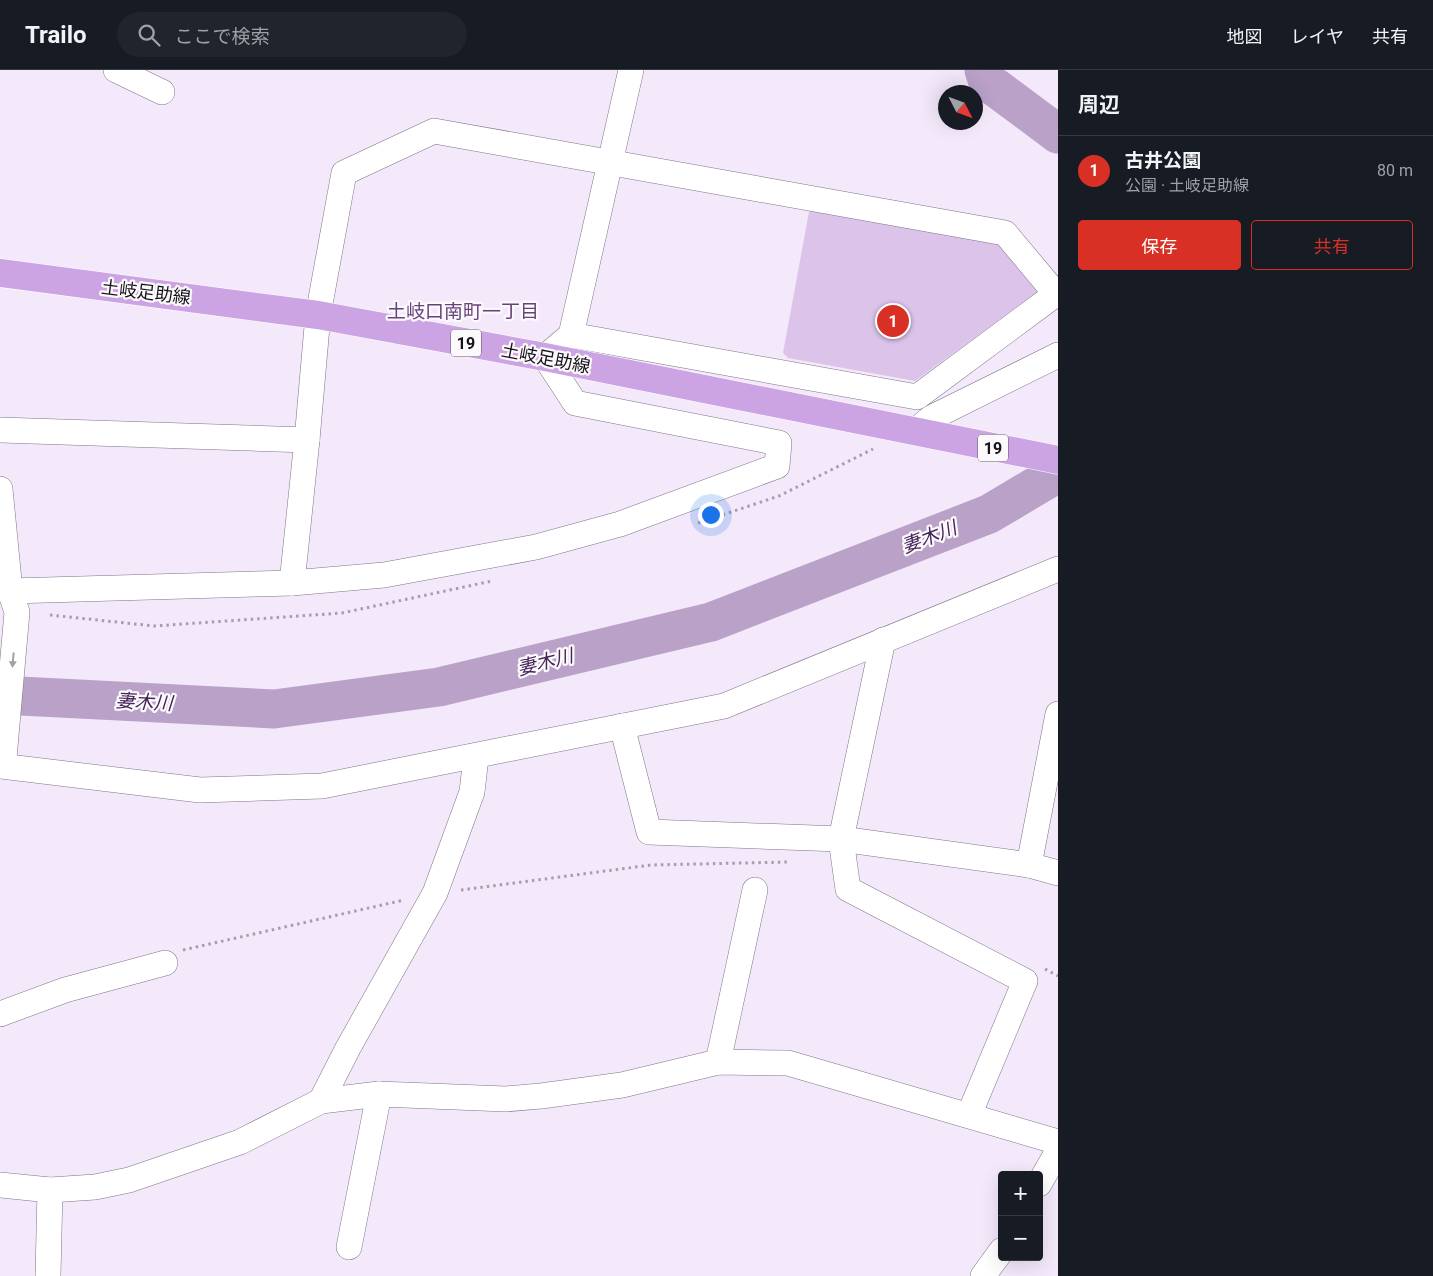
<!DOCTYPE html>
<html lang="ja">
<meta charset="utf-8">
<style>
body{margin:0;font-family:Roboto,"Noto Sans JP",sans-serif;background:#20242c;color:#f1f3f6}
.controls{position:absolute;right:15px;bottom:15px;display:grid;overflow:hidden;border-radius:5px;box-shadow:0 5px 20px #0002}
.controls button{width:45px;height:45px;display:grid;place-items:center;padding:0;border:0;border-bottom:1px solid #363941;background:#171b24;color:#f1f3f6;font:25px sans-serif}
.compass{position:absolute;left:938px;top:15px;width:45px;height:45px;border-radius:50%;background:#171b24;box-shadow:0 5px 20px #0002;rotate:132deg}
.you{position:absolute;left:710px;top:444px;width:18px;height:18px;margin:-12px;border:4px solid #fff;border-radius:50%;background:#1a73e8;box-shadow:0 0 0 8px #1a73e833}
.badge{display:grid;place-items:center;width:32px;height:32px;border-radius:50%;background:#d93025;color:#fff;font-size:16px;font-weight:700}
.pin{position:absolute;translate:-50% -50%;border:2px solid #fff;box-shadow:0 1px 5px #0006}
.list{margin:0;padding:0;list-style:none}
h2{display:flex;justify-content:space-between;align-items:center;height:65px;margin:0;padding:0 20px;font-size:21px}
h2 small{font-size:16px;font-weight:400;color:#9ea1a6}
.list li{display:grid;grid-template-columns:32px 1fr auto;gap:15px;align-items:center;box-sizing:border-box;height:70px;padding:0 20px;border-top:1px solid #363941}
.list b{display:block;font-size:19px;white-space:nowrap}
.list p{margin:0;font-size:16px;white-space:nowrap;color:#9ea1a6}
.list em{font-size:16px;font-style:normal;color:#9ea1a6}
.actions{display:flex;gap:10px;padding:15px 20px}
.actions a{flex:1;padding:11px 0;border:1px solid #d93025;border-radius:5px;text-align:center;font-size:18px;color:#d93025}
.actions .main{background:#d93025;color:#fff}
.icon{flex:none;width:28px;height:28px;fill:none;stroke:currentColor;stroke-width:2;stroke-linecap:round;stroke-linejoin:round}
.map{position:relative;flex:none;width:1058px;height:1206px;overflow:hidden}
header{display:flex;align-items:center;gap:30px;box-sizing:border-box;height:70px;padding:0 25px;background:#171b24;border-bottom:1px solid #363941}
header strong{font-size:24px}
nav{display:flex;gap:28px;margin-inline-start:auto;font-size:18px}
.search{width:350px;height:45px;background:#20242c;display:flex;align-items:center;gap:12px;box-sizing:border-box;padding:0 18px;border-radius:28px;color:#9ea1a6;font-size:19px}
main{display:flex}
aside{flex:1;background:#171b24}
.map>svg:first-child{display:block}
.green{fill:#dbc3ea}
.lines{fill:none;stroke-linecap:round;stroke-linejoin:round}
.river{stroke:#b9a1c8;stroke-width:39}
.street-casing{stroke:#7f7585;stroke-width:26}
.primary-casing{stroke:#fff;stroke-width:29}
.path{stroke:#a79eac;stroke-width:3;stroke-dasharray:2.5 4;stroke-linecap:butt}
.street{stroke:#fff;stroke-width:25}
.primary{stroke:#cca4e3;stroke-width:28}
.oneway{fill:#a1a0a3}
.labels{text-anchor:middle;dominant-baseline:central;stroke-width:4.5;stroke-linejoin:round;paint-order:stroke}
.shield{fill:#fcf9fd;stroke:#5a575d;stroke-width:1}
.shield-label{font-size:16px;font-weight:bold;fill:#151218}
.street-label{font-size:18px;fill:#151218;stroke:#fcf9fd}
.neighbourhood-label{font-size:19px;fill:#67437c;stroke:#fcf9fd}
.water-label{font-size:19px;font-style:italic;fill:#462658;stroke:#fcf9fd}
</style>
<header>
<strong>Trailo</strong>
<div class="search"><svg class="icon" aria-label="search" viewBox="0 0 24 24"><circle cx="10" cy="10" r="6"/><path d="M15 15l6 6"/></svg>ここで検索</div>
<nav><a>地図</a><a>レイヤ</a><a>共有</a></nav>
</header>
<main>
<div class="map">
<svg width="1058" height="1206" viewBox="0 0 1058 1206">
<rect width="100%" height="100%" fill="#f4e8fb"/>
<path class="green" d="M814,137L999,173L1040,220L915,311L788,288L783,283L809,142Z"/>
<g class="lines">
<g class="river">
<path d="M984,0L988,12L1058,64"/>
<path d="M0,625L274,639L439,617L711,552L989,444L1058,403"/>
</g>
<defs>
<g id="street">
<path d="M116,0L162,22"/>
<path d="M0,360L307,370L318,245L344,103L434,61L1005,163L1056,224L917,327L571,265"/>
<path d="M914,362L931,348L1058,285"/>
<path d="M0,419L10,521L17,542L4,688L0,693"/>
<path d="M292,513L307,370"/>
<path d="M0,519L10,521L292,513L384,505L536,477L620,454L777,396L779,373L575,333L545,287L571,265L631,0"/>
<path d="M883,570L841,769L848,819L1025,911L969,1045"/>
<path d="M1058,644L1029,795L1058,803"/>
<path d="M622,656L649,762L841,769L1029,795"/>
<path d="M0,696L200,720L322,716L724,636L1058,499"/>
<path d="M0,944L65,920L165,893"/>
<path d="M718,992L755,820"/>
<path d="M321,1031L348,978L435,823L472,722L476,687"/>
<path d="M1039,1114L1058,1081"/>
<path d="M0,1115L50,1120L95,1117L129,1110L240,1072L321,1031L379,1024L506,1029L541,1026L622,1015L718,992L788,993L1058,1072"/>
<path d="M349,1177L379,1024"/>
<path d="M48,1206L50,1120"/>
<path d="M983,1206L1002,1180"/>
</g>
<path id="primary" d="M0,203L318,245L545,287L1058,390"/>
</defs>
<use href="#street" class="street-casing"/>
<use href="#primary" class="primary-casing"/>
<g class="path">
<path d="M698,453L779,426L873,379"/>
<path d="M50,545L154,556L342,543L492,511"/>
<path d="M461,820L651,795L789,792"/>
<path d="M183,880L404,830"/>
<path d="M1045,899L1058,906"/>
</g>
<use href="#street" class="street"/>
<use href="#primary" class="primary"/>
</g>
<defs><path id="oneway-solid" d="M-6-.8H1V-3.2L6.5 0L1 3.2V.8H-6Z" transform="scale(1.25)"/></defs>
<use class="oneway" href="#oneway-solid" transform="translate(13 590) rotate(95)"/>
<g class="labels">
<g class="shield">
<rect x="451" y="259.5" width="30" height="27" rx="4"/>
<rect x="978" y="364.5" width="30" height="27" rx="4"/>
</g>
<g class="shield-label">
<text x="466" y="273">19</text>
<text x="993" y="378">19</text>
</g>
<g class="street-label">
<text transform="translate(146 222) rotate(7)">土岐足助線</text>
<text transform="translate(546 288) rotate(11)">土岐足助線</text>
</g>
<g class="neighbourhood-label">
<text x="463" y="241">土岐口南町一丁目</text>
</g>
<g class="water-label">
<text transform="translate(929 467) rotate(-21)">妻木川</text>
<text transform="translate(545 592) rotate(-14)">妻木川</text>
<text transform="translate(144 632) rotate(3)">妻木川</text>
</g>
</g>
</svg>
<div class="controls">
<button>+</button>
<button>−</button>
</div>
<svg class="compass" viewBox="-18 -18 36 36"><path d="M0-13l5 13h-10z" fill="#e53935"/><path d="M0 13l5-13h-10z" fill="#9ea1a6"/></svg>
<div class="you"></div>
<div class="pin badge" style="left:893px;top:251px">1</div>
</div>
<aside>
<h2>周辺<small></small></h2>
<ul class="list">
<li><span class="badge">1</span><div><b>古井公園</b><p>公園 · 土岐足助線</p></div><em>80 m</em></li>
</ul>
<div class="actions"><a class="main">保存</a><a>共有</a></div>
</aside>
</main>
